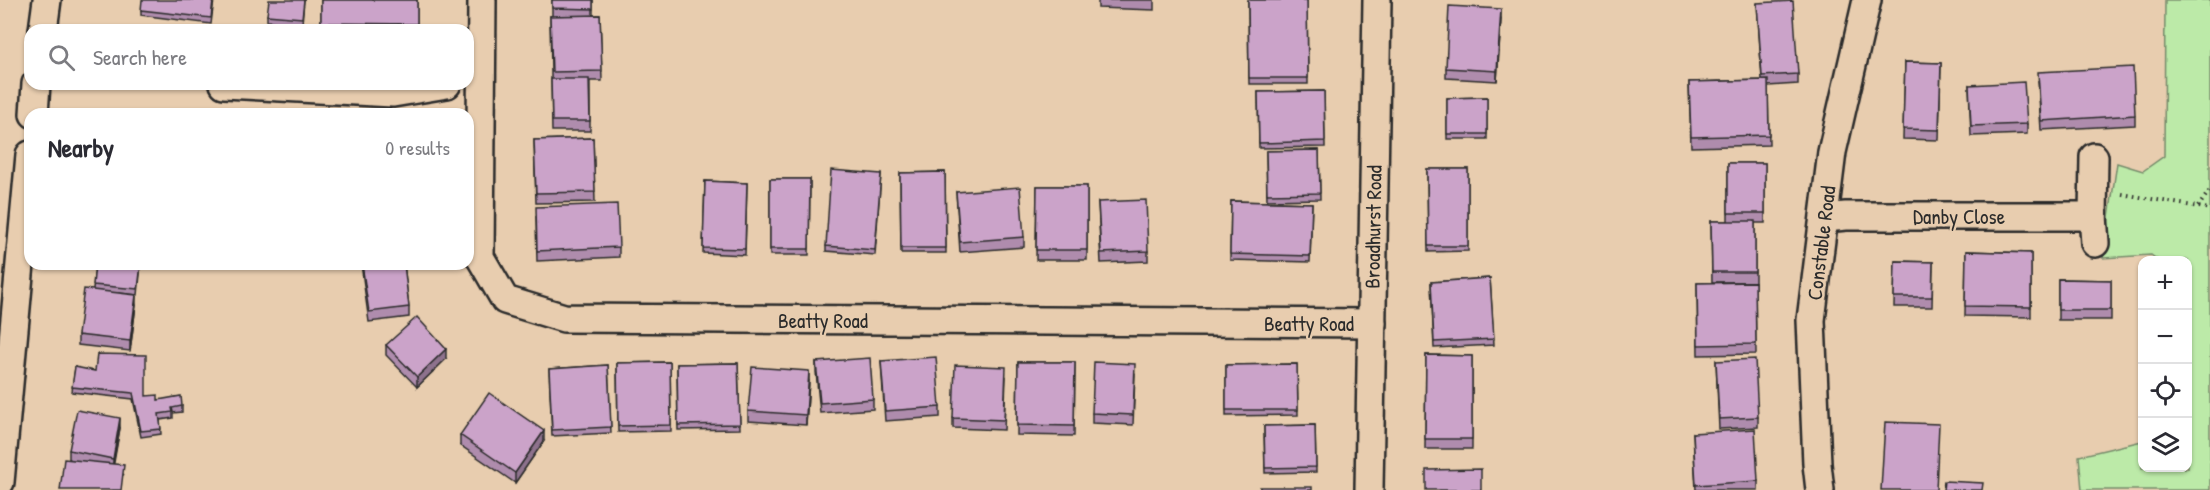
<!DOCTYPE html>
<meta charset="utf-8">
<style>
body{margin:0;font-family:"Patrick Hand",sans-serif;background:#f7f7f7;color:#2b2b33}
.controls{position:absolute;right:18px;bottom:18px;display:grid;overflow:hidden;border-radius:12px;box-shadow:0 2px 4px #0004}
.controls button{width:54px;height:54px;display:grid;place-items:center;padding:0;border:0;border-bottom:2px solid #e1e1e2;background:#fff;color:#2b2b33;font:30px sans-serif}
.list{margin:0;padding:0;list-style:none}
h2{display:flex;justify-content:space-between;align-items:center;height:78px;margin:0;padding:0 24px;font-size:26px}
h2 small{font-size:20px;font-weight:400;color:#7c7c81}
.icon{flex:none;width:33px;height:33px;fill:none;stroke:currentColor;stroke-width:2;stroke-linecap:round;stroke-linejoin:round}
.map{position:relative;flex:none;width:2210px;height:490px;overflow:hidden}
.search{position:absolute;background:#fff;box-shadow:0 2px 4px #0004;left:24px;top:24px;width:450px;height:66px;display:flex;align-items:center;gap:15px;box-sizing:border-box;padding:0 21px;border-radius:18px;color:#7c7c81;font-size:22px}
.panel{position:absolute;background:#fff;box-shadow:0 2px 4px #0004;left:24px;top:108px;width:450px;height:162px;border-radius:18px}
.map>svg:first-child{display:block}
.green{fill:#bceaa8;stroke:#748a6a;stroke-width:1.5}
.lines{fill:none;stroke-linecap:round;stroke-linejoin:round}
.street-casing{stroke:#2b2b2b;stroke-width:32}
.path{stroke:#2b2b2b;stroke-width:4;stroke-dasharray:1.5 4.5;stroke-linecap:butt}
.street{stroke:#e8cdaf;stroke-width:27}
.wall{fill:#af8cad;stroke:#2b2b2b;stroke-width:1.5}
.shaded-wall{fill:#8e728d;stroke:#2b2b2b;stroke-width:1.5}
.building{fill:#cba3c9;stroke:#2b2b2b;stroke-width:1.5}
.labels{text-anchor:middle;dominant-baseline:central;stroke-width:4.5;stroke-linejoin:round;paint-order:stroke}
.street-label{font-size:21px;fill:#2b2b2b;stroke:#e8cdaf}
</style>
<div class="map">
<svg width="2210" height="490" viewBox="0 0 2210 490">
<rect width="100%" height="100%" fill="#e8cdaf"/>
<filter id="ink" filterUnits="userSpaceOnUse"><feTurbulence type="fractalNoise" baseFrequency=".0167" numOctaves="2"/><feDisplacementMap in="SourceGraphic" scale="12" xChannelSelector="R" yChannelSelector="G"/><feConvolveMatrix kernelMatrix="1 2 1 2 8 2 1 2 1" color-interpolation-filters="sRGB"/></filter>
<g filter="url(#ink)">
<path class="green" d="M2165,0H2210V490H2082L2079,456L2142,441V468H2188V260H2158L2151,255L2103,258L2117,163L2143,171L2164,156Z"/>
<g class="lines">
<defs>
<g id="street">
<path d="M482,0L480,257L505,300L564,318L1372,323"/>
<path d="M43,30L47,0"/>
<path d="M224,84L393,93L447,84"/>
<path d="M34,114L36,84"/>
<path d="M2093,216L2095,243"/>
<path d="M1825,218L1846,216H2093L2094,157"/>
<path d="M0,482L30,155"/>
<path d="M1369,490L1377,0"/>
<path d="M1820,490L1817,464L1811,320L1832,152L1867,0"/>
</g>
</defs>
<use href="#street" class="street-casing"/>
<g class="path">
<path d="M2122,194L2210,209"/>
<path d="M2198,207L2210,190"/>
</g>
<use href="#street" class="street"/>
</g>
<g class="wall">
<path d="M214,0L211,24L141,15V10Z"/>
<path d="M304,0L302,24L267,21V15Z"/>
<path d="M321,0H417V30L321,28Z"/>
<path d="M552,0H593V15H600L602,81H590V131H552L550,16H552Z"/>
<path d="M1098,0H1154V10L1098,8Z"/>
<path d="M1248,0H1307L1308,84H1249Z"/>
<path d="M1757,3L1798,74V84L1768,86L1769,145L1691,147L1689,82L1762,80Z"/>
<path d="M1501,19L1497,81L1446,78V68Z"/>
<path d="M1905,62L1941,63L1939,140L1903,139Z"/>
<path d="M2038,81L2135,115V125L2041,130Z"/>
<path d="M1969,85L2027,124V134L1971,136Z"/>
<path d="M1324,91L1325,147L1259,148L1258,92Z"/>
<path d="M1487,97V139H1447V98Z"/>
<path d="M593,138L595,202L536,203L534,140Z"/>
<path d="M1319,150L1320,199L1267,200L1266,151Z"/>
<path d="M1728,163H1765V223H1755V282H1712L1711,221H1728Z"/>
<path d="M1427,169H1468V251L1428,252Z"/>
<path d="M945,172L946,253H901L900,173Z"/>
<path d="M881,174L875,255L826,251V246Z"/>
<path d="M770,179H810L809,255H770Z"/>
<path d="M705,181L747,183L745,255L703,253Z"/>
<path d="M1037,186H1087V260H1036Z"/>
<path d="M956,192L1024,237V247L960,252Z"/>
<path d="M1231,201L1312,203L1310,262L1230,260Z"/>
<path d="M1098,202L1148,251V261L1101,263Z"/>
<path d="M536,217L619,247V257L537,261Z"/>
<path d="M1966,251L2031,253V317L1965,316Z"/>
<path d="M1895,261L1933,262L1932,307H1894Z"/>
<path d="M95,264H141L138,295L120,293L136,305L130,351L78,345V335L93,290Z"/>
<path d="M361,264H404L409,307V317L369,322Z"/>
<path d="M1490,278L1494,345L1434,348L1431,282Z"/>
<path d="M2058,279L2111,280V320H2058Z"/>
<path d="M1755,282L1756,354L1698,355L1697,283Z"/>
<path d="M386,345L446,359L417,387L386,355Z"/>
<path d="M1426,355L1472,356V449H1425Z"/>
<path d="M881,361L940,407V417L885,421Z"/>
<path d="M1716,361L1758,417V427L1719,429Z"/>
<path d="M670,362L671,431L618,432L617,363Z"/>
<path d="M816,362L873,399V409L820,413L816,372Z"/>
<path d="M1018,362H1075L1074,436L1017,435Z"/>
<path d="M738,363L740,429L678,430L677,364Z"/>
<path d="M1297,364L1298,415L1226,416V365Z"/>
<path d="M608,365L611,433L552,436L549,369Z"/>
<path d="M75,367L146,396L182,406V412L173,413V418L160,420L161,434L141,437L133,399L72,392Z"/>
<path d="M1135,374L1133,425L1092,423V413Z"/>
<path d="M1006,377L1004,430L953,428V418Z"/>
<path d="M809,381L806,425L748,421V411Z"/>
<path d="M1315,425L1316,472L1265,473L1264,426Z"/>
<path d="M120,428L113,464L124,475L69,459V450Z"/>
<path d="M1693,433L1758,481V490H1696Z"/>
<path d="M460,435L544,441L515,483L460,445Z"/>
</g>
<g class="shaded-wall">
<path d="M1501,9V19L1497,81V71Z"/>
<path d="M136,295V305L130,351V341Z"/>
<path d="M446,349V359L417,387V377Z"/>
<path d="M809,371V381L806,425V415Z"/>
<path d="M120,418V428L113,468V459Z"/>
<path d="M544,431V441L515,483V473Z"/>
</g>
<g class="building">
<path d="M142,0H213L211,18L141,10Z"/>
<path d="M269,0H304L302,18L267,15Z"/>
<path d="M321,0H417V24L321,23Z"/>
<path d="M552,0H593V9L552,8Z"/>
<path d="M1248,0H1307L1308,78H1249Z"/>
<path d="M1793,1L1798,74L1762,76L1757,3Z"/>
<path d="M1449,6L1501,9L1497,71L1446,68Z"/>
<path d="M600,15L602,71L552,72L550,16Z"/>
<path d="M1905,62L1941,63L1939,130L1903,129Z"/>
<path d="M2133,67L2135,115L2041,121L2038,72Z"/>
<path d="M551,79H589L590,121H552Z"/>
<path d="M1768,80L1769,135L1691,137L1689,82Z"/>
<path d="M2024,82L2027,124L1971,126L1969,85Z"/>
<path d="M1324,91L1325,141L1259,143L1258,92Z"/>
<path d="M1487,97V134H1447V98Z"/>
<path d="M593,138L595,192L536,193L534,140Z"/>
<path d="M1319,150L1320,193L1267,194L1266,151Z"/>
<rect x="1728" y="163" width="37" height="50"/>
<path d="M1427,169H1468V246H1428Z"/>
<path d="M831,170L881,174L875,250L826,246Z"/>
<path d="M945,172L946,248H901L900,173Z"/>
<path d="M770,179H810L809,249H770Z"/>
<path d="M705,181L747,183L745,249L703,248Z"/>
<path d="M1037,186H1087V250H1036Z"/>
<path d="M1020,187L1024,237L960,242L956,192Z"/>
<path d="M1146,200L1148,251L1101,253L1098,202Z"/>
<path d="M1231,201L1312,203L1310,256L1230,254Z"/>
<path d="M617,204L619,247L537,251L536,207Z"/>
<path d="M1711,221H1755V272H1712Z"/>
<path d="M1966,251L2031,253V307L1965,306Z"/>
<path d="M1895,261L1933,262L1932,297H1894Z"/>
<path d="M95,264H141L138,289L93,285Z"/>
<path d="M362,264H404L409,307L369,312Z"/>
<path d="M1490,278L1494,339L1434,342L1431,282Z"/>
<path d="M2058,279L2111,280V310H2058Z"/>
<path d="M1755,282L1756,344L1698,345L1697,283Z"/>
<path d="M84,289L136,295L130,341L78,335Z"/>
<path d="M417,317L446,349L417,377L386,345Z"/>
<path d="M97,354L146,355V396L158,395V400L181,396L182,406L172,408L173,412L159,414L161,429L141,431L133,393L72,387L75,367L95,371Z"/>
<path d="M1426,355L1472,356V439H1425Z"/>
<path d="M936,357L940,407L885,411L881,361Z"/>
<path d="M870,358L873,399L820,403L816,362Z"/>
<path d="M1755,359L1758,417L1719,419L1716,361Z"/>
<path d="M670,362L671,425L618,426L617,363Z"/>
<path d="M1018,362H1075L1074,426L1017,425Z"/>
<path d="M1094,362L1135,364L1133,415L1092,413Z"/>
<path d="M738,363L740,424L678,425L677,364Z"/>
<path d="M1297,364L1298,410H1226V365Z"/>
<path d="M608,365L611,427L552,430L549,369Z"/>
<path d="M955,365L1006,367L1004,420L953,418Z"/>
<path d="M752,367L809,371L806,415L748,411Z"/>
<path d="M489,393L544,431L515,473L460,435Z"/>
<path d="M77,410L120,418L113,459L69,450Z"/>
<path d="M1885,422L1939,424L1936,490H1881Z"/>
<path d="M1315,425L1316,467L1265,468L1264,426Z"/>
<path d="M1755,429L1758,481L1696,485L1693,433Z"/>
<path d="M64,459L124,465L121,490H60Z"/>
<path d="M1481,469V490H1426V470Z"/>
<path d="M1944,481L1983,483L1982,490H1943Z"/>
<rect x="1260" y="487" width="52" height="3"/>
</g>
</g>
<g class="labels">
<g class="street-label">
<text x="1959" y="216">Danby Close</text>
<text transform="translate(1373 227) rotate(-89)">Broadhurst Road</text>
<text transform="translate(1821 243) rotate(-83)">Constable Road</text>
<text x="823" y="320">Beatty Road</text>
<text x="1309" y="323">Beatty Road</text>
</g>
</g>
</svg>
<div class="controls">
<button>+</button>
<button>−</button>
<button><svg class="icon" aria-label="locate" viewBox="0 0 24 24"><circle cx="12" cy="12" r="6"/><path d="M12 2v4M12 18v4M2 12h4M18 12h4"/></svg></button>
<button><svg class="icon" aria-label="layers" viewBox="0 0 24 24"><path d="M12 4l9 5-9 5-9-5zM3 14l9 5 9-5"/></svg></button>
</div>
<div class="search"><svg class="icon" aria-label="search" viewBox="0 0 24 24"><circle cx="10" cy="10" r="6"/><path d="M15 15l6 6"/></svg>Search here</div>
<section class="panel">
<h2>Nearby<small>0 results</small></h2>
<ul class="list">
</ul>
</section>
</div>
